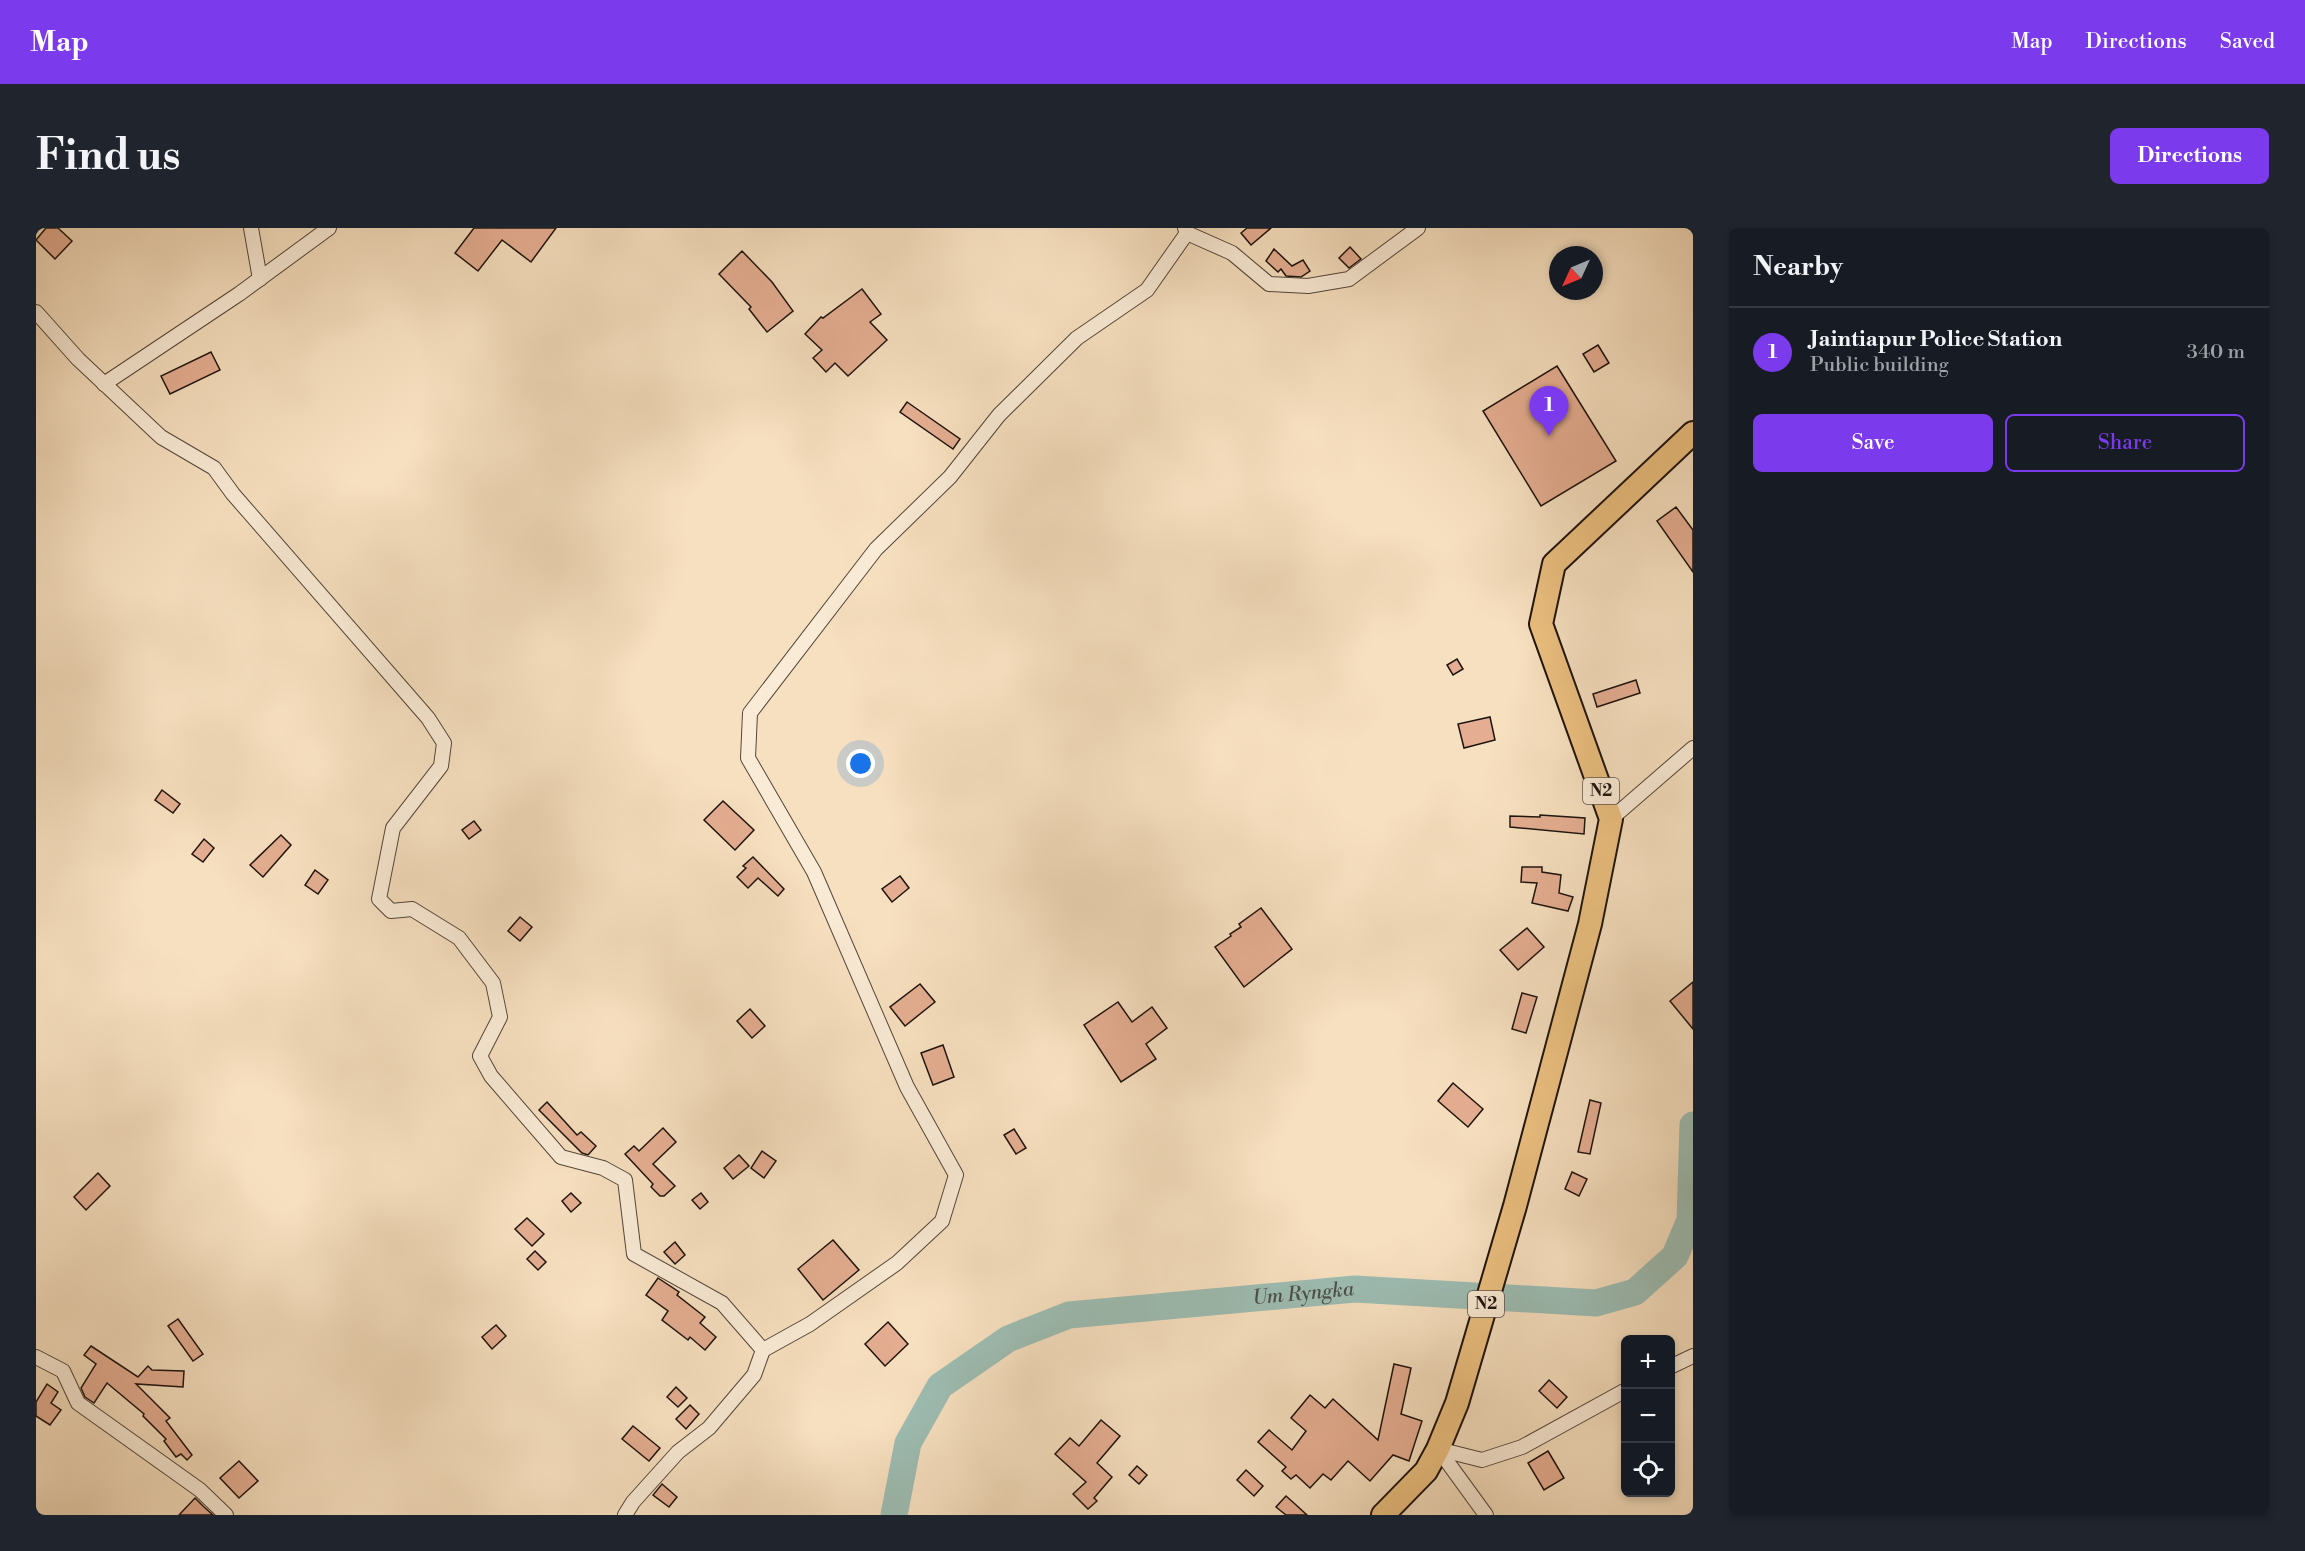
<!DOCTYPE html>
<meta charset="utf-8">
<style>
body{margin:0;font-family:"Libre Bodoni",serif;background:#20242c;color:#f1f3f6}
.controls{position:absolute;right:18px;bottom:18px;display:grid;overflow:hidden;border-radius:9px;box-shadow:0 3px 9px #0003}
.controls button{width:54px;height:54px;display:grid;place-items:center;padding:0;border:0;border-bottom:2px solid #363941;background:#171b24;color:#f1f3f6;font:30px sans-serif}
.compass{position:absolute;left:1513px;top:18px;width:54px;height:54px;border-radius:50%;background:#171b24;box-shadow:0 3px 9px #0003;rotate:226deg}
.you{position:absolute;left:825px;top:536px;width:21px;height:21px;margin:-15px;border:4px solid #fff;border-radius:50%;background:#1a73e8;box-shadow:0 0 0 9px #1a73e833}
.badge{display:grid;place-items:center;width:39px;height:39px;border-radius:50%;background:#7c3aed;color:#fff;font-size:20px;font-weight:700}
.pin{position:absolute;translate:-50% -50px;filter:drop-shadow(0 2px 3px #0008)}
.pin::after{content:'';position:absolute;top:32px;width:21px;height:18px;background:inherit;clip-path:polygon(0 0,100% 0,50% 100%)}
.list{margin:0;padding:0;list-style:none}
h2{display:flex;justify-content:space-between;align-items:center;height:78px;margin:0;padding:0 24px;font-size:26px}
h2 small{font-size:20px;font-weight:400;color:#9ea1a6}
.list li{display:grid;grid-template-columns:39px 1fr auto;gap:18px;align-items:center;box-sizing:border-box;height:90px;padding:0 24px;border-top:2px solid #363941}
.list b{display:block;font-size:22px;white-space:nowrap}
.list p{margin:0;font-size:20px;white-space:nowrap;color:#9ea1a6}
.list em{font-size:20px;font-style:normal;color:#9ea1a6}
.actions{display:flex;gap:12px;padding:18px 24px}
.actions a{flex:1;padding:14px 0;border:2px solid #7c3aed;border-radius:9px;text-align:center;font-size:21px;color:#7c3aed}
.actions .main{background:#7c3aed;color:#fff}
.icon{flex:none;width:33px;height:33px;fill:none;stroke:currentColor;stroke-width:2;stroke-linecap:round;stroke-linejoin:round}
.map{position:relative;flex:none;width:1657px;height:1287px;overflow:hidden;border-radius:9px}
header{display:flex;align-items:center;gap:36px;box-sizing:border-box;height:84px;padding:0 30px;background:#7c3aed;color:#fff}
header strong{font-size:28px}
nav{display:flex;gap:33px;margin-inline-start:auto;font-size:21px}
.intro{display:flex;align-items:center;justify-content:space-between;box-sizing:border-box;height:144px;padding:0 36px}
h1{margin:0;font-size:42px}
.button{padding:15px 27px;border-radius:9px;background:#7c3aed;color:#fff;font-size:21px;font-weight:700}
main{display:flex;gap:36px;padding:0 36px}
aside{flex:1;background:#171b24;border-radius:9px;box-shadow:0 3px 9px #0003}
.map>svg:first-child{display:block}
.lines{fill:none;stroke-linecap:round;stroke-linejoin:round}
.river{stroke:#9dbdb3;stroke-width:27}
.building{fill:#e5ae92;stroke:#1e130e;stroke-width:1.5}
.minor-casing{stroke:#54463a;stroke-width:16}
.trunk-casing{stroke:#1e130e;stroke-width:26}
.minor{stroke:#faebd6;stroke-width:14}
.trunk{stroke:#ecc080;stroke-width:22}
.labels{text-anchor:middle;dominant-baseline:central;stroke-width:4.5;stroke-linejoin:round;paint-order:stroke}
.shield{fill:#faebd6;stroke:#60544a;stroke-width:1.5}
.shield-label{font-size:16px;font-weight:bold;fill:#1e130e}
.water-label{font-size:20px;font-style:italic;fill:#4a4e48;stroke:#faebd6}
</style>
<header>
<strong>Map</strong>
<nav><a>Map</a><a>Directions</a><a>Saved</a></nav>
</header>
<div class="intro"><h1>Find us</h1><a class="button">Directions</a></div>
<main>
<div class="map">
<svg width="1657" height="1287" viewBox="0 0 1657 1287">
<rect width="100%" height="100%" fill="#f7e0c0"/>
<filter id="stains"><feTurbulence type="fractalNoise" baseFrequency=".00333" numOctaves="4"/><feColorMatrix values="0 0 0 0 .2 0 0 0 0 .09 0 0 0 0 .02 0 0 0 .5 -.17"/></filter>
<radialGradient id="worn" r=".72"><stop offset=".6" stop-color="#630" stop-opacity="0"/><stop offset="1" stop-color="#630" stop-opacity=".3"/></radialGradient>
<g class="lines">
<path class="river" id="s1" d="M858,1287L872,1215L904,1158L972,1111L1033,1087L1319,1061L1560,1075L1599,1064L1639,1028L1654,992L1657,897"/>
</g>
<g class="building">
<path d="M10,0H22L36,13L19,31L0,12Z"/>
<path d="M438,0H520L495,34L466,12L442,43L419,25Z"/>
<path d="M1211,0H1235L1215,17L1205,5Z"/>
<path d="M1314,19L1325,31L1313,40L1303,30Z"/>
<path d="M1238,21L1256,38L1267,32L1274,43L1265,49L1250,48L1245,41L1242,44L1230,33Z"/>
<path d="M706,23L736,54L757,83L731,104L713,81L715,79L683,46Z"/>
<path d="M826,61L845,86L834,94L851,112L812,148L799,135L790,144L777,130L786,122L769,106L785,89L787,90Z"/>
<path d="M1562,117L1573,135L1558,144L1547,126Z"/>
<path d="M175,124L184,142L134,166L125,148Z"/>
<path d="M1521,138L1580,233L1505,278L1447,183Z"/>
<path d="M871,174L924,211L917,221L864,184Z"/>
<path d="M1640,279L1657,302V344L1621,293Z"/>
<path d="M1421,431L1427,441L1417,447L1411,437Z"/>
<path d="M1600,452L1604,465L1561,479L1557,466Z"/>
<path d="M1454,489L1459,512L1428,520L1422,496Z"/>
<path d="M126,562L144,576L137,585L119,572Z"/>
<path d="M687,573L718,602L699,622L668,592Z"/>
<path d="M1504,587L1549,590L1548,606L1474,599V588L1504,589Z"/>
<path d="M438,593L445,602L433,611L426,602Z"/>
<path d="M245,607L255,617L227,649L214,637Z"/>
<path d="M168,611L178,620L167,634L156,626Z"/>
<path d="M717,629L748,661L742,668L722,650L712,660L701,649L710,640L707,638Z"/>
<path d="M1486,639H1506V644L1525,647L1523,665L1537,669L1532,683L1496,675L1501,655L1485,654Z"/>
<path d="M279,642L292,652L282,666L269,657Z"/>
<path d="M864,648L873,660L856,674L846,661Z"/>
<path d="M1225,680L1256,721L1208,759L1179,719L1195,708L1194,706L1205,699L1203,696Z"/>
<path d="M484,689L496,699L484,713L472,703Z"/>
<path d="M1491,700L1508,719L1482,742L1464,722Z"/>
<path d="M1657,754V801L1634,773Z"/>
<path d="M884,756L899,774L869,798L854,779Z"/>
<path d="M1486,765L1501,769L1490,805L1476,801Z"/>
<path d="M1082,774L1096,794L1116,779L1131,800L1110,816L1120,831L1085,854L1048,797Z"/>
<path d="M714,781L729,798L716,810L701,793Z"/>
<path d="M907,817L918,849L897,857L885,825Z"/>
<path d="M1417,855L1447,881L1432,899L1402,873Z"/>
<path d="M1554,872L1565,875L1554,926L1542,924Z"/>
<path d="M511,874L541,907L545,904L560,918L552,927L546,925L503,882Z"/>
<path d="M627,900L640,914L617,936L639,958L628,968H624L615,959L617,956L589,926L598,918L603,923Z"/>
<path d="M978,901L990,920L980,926L968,907Z"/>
<path d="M726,923L740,933L728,950L715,940Z"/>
<path d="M703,927L713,938L697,951L688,940Z"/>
<path d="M1536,944L1551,951L1543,968L1529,961Z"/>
<path d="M62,945L74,958L50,982L38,969Z"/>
<path d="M535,965L545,975L535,984L526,973Z"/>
<path d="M665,965L672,974L664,981L656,972Z"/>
<path d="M491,990L508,1006L496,1018L479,1001Z"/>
<path d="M797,1012L823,1042L787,1072L762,1041Z"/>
<path d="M639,1014L649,1027L639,1036L628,1024Z"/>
<path d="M499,1023L510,1034L502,1042L491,1031Z"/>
<path d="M622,1050L643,1064L641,1067L669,1089L664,1095L680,1109L669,1122L654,1109L652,1112L626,1092L632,1083L610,1067Z"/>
<path d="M142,1091L167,1126L157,1133L132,1098Z"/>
<path d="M852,1094L872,1116L849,1138L829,1116Z"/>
<path d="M460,1097L470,1108L456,1121L446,1109Z"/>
<path d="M55,1118L102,1149L112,1138L116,1142L148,1143L147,1159L100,1156L134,1190L130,1193L156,1227L151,1232L145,1226L140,1229L128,1213L130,1211L107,1188L108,1186L71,1155L58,1175L49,1169L45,1160L60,1136L48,1127Z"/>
<path d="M1358,1136L1375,1140L1365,1186L1386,1193L1373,1233L1357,1227L1334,1253L1312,1233L1295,1252L1287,1246L1274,1260L1260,1247L1255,1251L1246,1243L1250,1239L1222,1214L1233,1202L1256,1222L1270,1203L1255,1190L1274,1167L1289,1180L1297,1171L1342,1212Z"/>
<path d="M1513,1152L1531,1169L1521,1180L1503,1163Z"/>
<path d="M11,1156L22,1164L15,1175L25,1182L14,1197L0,1188V1174Z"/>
<path d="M640,1159L651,1170L642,1179L631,1169Z"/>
<path d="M654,1177L663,1186L650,1201L640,1191Z"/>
<path d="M1065,1192L1084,1208L1061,1235L1076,1249L1058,1270L1061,1273L1052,1281L1037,1266L1050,1254L1019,1226L1034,1210L1043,1218Z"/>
<path d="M597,1198L624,1220L613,1233L586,1211Z"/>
<path d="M1512,1223L1528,1250L1508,1262L1492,1235Z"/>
<path d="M203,1233L222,1253L203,1270L184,1250Z"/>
<path d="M1101,1238L1111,1247L1103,1256L1093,1247Z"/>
<path d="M1210,1242L1227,1258L1218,1268L1201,1252Z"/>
<path d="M626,1256L641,1269L633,1279L617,1267Z"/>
<path d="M1250,1268L1259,1276L1271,1287H1250L1240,1279Z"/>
<path d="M159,1270L168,1279L177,1287H143Z"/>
</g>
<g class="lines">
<defs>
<g id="minor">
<path d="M215,0L224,51"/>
<path d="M1149,0L1151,5L1196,25L1233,56L1272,58L1313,51L1382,0"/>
<path d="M0,84L42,131L125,209L178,240L197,266L392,490L408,515L405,538L357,600L343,671L355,683L376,681L423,710L457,755L464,789L444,828L455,848L525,929L567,940L589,952L598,1026L686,1075L727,1122L718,1147L673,1200L642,1224L597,1274L589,1287"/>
<path d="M68,156L203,66L293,0"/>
<path d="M1575,591L1657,520"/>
<path d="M727,1122L774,1096L861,1035L906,993L920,947L871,859L778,644L712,530L714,485L840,321L914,249L963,187L1041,110L1111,62L1151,5"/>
<path d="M0,1129L27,1143L42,1175L164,1262L190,1287"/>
<path d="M1634,1139L1657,1128"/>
<path d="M1402,1221L1446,1232L1486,1219L1590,1162"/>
<path d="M1402,1221L1450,1287"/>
</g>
<path id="trunk" d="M1347,1287L1390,1243L1402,1221L1421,1175L1479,978L1554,696L1575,591L1505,396L1518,336L1657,205"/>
</defs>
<use href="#minor" class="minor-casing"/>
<use href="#trunk" class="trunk-casing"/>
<use href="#minor" class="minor"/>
<use href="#trunk" class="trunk"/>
</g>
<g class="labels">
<g class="shield">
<rect x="1547" y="550" width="36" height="26" rx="4.5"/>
<rect x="1432" y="1063" width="36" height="26" rx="4.5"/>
</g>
<g class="shield-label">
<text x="1565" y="563">N2</text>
<text x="1450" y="1076">N2</text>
</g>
<g class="water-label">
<text stroke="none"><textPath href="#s1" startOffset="522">Um Ryngka</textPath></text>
</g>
</g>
<rect width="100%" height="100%" filter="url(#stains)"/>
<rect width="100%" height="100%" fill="url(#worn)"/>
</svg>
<div class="controls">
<button>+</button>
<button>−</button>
<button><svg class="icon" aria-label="locate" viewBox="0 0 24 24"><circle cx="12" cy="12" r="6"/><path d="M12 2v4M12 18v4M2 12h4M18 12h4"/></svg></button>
</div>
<svg class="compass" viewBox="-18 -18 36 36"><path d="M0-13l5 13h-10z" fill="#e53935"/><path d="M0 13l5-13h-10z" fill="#9ea1a6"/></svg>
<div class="you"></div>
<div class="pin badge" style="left:1513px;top:208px">1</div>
</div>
<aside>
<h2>Nearby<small></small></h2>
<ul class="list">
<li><span class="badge">1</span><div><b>Jaintiapur Police Station</b><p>Public building</p></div><em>340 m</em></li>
</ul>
<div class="actions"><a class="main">Save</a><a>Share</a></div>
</aside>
</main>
